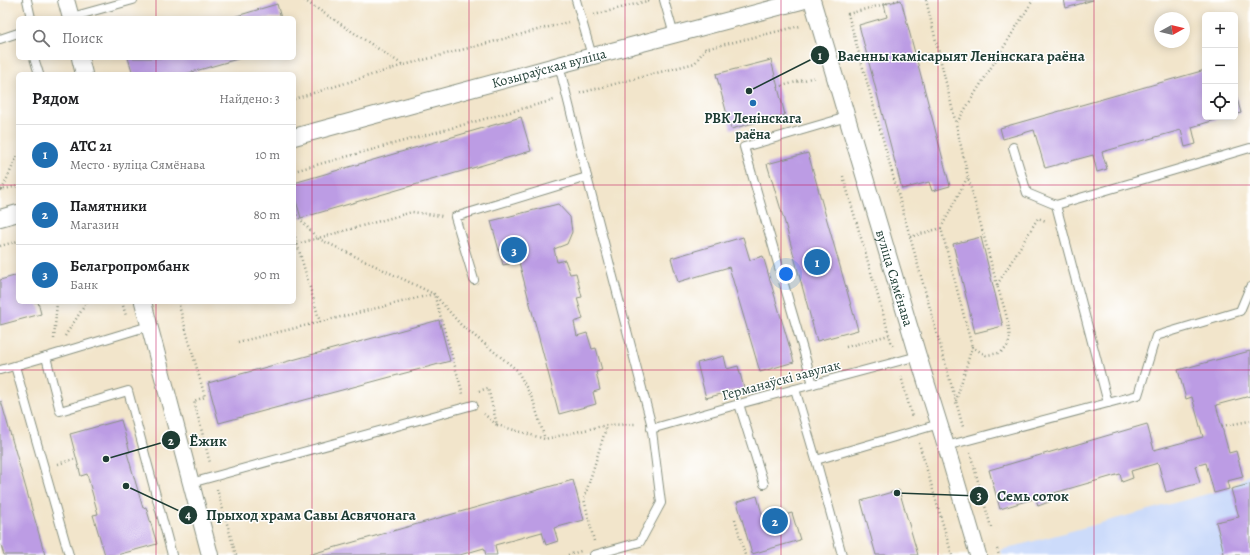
<!DOCTYPE html>
<html lang="ru">
<meta charset="utf-8">
<style>
body{margin:0;font-family:Alegreya,serif;background:#f2f2f2;color:#202124}
.controls{position:absolute;right:12px;top:12px;display:grid;overflow:hidden;border-radius:6px;box-shadow:0 2px 10px #0003}
.controls button{width:36px;height:36px;display:grid;place-items:center;padding:0;border:0;border-bottom:1px solid #e0e0e0;background:#fff;color:#202124;font:20px sans-serif}
.compass{position:absolute;left:1154px;top:12px;width:36px;height:36px;border-radius:50%;background:#fff;box-shadow:0 2px 10px #0003;rotate:82deg}
.you{position:absolute;left:786px;top:274px;width:14px;height:14px;margin:-10px;border:3px solid #fff;border-radius:50%;background:#1a73e8;box-shadow:0 0 0 6px #1a73e833}
.badge{display:grid;place-items:center;width:26px;height:26px;border-radius:50%;background:#1f6fb2;color:#fff;font-size:13px;font-weight:700}
.pin{position:absolute;translate:-50% -50%;border:2px solid #fff;box-shadow:0 1px 4px #0006}
.list{margin:0;padding:0;list-style:none}
h2{display:flex;justify-content:space-between;align-items:center;height:52px;margin:0;padding:0 16px;font-size:17px}
h2 small{font-size:13px;font-weight:400;color:#757577}
.list li{display:grid;grid-template-columns:26px 1fr auto;gap:12px;align-items:center;box-sizing:border-box;height:60px;padding:0 16px;border-top:1px solid #e0e0e0}
.list b{display:block;font-size:15px;white-space:nowrap}
.list p{margin:0;font-size:13px;white-space:nowrap;color:#757577}
.list em{font-size:13px;font-style:normal;color:#757577}
.icon{flex:none;width:22px;height:22px;fill:none;stroke:currentColor;stroke-width:2;stroke-linecap:round;stroke-linejoin:round}
.map{position:relative;flex:none;width:1250px;height:555px;overflow:hidden}
.search{position:absolute;background:#fff;box-shadow:0 2px 10px #0003;left:16px;top:16px;width:280px;height:44px;display:flex;align-items:center;gap:10px;box-sizing:border-box;padding:0 14px;border-radius:6px;color:#757577;font-size:15px}
.panel{position:absolute;background:#fff;box-shadow:0 2px 10px #0003;left:16px;top:72px;width:280px;height:232px;border-radius:6px}
.map>svg:first-child{display:block}
.built{fill:#ccdbfa}
.building{fill:#bc9ce4}
.lines{fill:none;stroke-linecap:round;stroke-linejoin:round}
.service-casing{stroke:#889180;stroke-width:10}
.minor-casing{stroke:#889180;stroke-width:18}
.path{stroke:#889180;stroke-width:2.5;stroke-dasharray:1 3;stroke-linecap:butt}
.service{stroke:#fff;stroke-width:8}
.minor{stroke:#fff;stroke-width:16}
.grid{fill:none;stroke:#c2185b;stroke-width:1;stroke-opacity:0.55}
.poi-dot{fill:#1f6fb2;stroke:#fff;stroke-width:1.5}
.labels{text-anchor:middle;dominant-baseline:central;stroke-width:3;stroke-linejoin:round;paint-order:stroke}
.street-label{font-size:14px;fill:#1f3d34;stroke:#fff}
.poi-label{font-size:14px;font-weight:bold;fill:#1f3d34;stroke:#fff}
.leader{fill:none;stroke:#1f3d34;stroke-width:1.5}
.callout-dot{fill:#1f3d34;stroke:#fff;stroke-width:1.5}
.mark-label{font-size:12px;text-anchor:middle;font-weight:bold;fill:#fff}
.callout-label{font-size:15px;text-anchor:middle;font-weight:bold;fill:#1f3d34;stroke:#fff;stroke-width:3;stroke-linejoin:round;paint-order:stroke}
</style>
<div class="map">
<svg width="1250" height="555" viewBox="0 0 1250 555">
<rect width="100%" height="100%" fill="#fff"/>
<filter id="ink" filterUnits="userSpaceOnUse"><feTurbulence type="fractalNoise" baseFrequency=".025" numOctaves="2"/><feDisplacementMap in="SourceGraphic" scale="8" xChannelSelector="R" yChannelSelector="G"/><feConvolveMatrix kernelMatrix="1 2 1 2 8 2 1 2 1" color-interpolation-filters="sRGB"/></filter>
<filter id="wash" filterUnits="userSpaceOnUse"><feTurbulence type="fractalNoise" baseFrequency=".012" numOctaves="4" result="noise"/><feDisplacementMap in="SourceGraphic" scale="16" xChannelSelector="R" yChannelSelector="G"/><feGaussianBlur stdDeviation="0.9" result="paint"/><feColorMatrix in="noise" values="0 0 0 0 0 0 0 0 0 0 0 0 0 0 0 0 0 1.4 0 .05"/><feComposite in="paint" operator="in"/></filter>
<g filter="url(#wash)">
<rect width="100%" height="100%" fill="#f2e5cb"/>
<path class="built" d="M1250,474V555H1002L1001,550L1233,487Z"/>
<g id="blocks">
<g class="building">
<path d="M901,0L950,186L932,191L929,182L902,189L859,25L887,17L884,4Z"/>
<path d="M1064,0H1093L1066,8Z"/>
<path d="M277,4L281,18H230Z"/>
<path d="M128,58H241L185,74H133Z"/>
<path d="M771,60L785,115L731,129L716,74Z"/>
<path d="M1205,70V117H1225L1192,127L1196,144L1185,147L1181,130L1102,152L1107,169L1097,172L1093,155L1045,168L1034,130L1003,139L1000,128Z"/>
<path d="M1235,91L1241,113L1235,115Z"/>
<path d="M521,117L531,151L301,218L294,194V183Z"/>
<path d="M808,153L858,330L817,341L785,223L767,164Z"/>
<path d="M558,204L570,217L572,232L567,244L554,249L557,262L565,260L570,274L576,273L582,297L577,298L583,319L574,322L577,336L587,333L592,349L596,348L602,370L596,372L600,390L593,392L596,404L559,414L519,262L503,265L491,221Z"/>
<path d="M743,237L750,260L763,256L794,362L760,372L729,267L678,282L671,258Z"/>
<path d="M981,237L1003,326L975,333L953,244Z"/>
<path d="M18,275V302H38L41,314L0,325V280Z"/>
<path d="M439,320L450,361L219,423L208,383Z"/>
<path d="M1250,351V396L1216,405L1229,453L1236,451L1243,477L1227,481L1229,489L1214,493L1206,463L1195,466L1200,483L1166,492L1158,463L1131,471L1133,478L1122,482L1120,474L1047,495L1049,502L1038,506L1036,498L1000,509L989,470L1147,424L1154,450L1203,437L1192,397L1186,399L1178,370Z"/>
<path d="M724,356L727,369L738,366L744,388L706,398L697,363Z"/>
<path d="M1,401L45,555H4L0,542V402Z"/>
<path d="M121,420L130,452L127,453L143,508L146,507L157,544L117,555H105L93,515L98,514L87,474L81,476L70,434Z"/>
<path d="M573,480L584,520L554,528L558,541L546,545L542,532L495,545L497,555H486L484,548L460,555H308Z"/>
<path d="M1250,484V555H1218L1224,553L1216,522L1239,517L1231,489Z"/>
<path d="M899,490L918,555H876L861,501Z"/>
<path d="M757,496L764,521L792,513L800,540L752,554L737,502Z"/>
</g>
</g>
</g>
<g filter="url(#ink)">
<use href="#blocks" fill-opacity="0" stroke="#889180" stroke-width="1"/>
<g class="lines">
<defs>
<g id="service">
<path d="M27,0L31,18"/>
<path d="M576,0L592,56"/>
<path d="M664,0L674,35"/>
<path d="M68,18L133,0"/>
<path d="M0,39L18,33"/>
<path d="M34,58L39,74"/>
<path d="M559,65L587,177L651,423L661,503L640,542L594,555"/>
<path d="M1013,147L1027,193L1056,205"/>
<path d="M474,280L455,217L587,177"/>
<path d="M46,357L149,326"/>
<path d="M15,366L69,555"/>
<path d="M0,370L46,357L60,411L128,391L172,555"/>
<path d="M813,384L744,147L847,117"/>
<path d="M795,389L816,460"/>
<path d="M1108,403L1056,205L1250,148"/>
<path d="M739,404L764,484"/>
<path d="M651,429L739,404L918,356"/>
<path d="M946,446L1138,395L1156,336L1240,311L1250,287"/>
<path d="M191,483L473,405"/>
<path d="M842,555L816,460L939,424"/>
</g>
<g id="minor">
<path d="M66,0L71,18"/>
<path id="s1" d="M812,0L918,356L946,446L978,555"/>
<path d="M80,58L84,74"/>
<path id="s2" d="M294,137L559,65L805,0"/>
<path d="M0,218L18,213"/>
<path d="M143,302L210,555"/>
</g>
</defs>
<use href="#service" class="service-casing"/>
<use href="#minor" class="minor-casing"/>
<g class="path">
<path d="M304,0L403,65"/>
<path d="M899,0L848,14L963,427"/>
<path d="M926,0L956,124"/>
<path d="M594,15L651,0"/>
<path d="M778,87L815,77"/>
<path d="M580,93L695,63L705,49L800,26L801,27"/>
<path d="M294,99L404,65L568,22"/>
<path d="M294,171L554,100"/>
<path d="M843,176L893,348"/>
<path d="M0,190L18,186"/>
<path d="M2,190L18,154"/>
<path d="M294,212L317,238L434,294L461,325L517,370L533,400L545,439"/>
<path d="M941,228L972,347"/>
<path d="M910,237L941,228L967,178"/>
<path d="M297,244L412,212L442,216"/>
<path d="M0,246L18,241"/>
<path d="M997,285L968,177L956,124L1033,0"/>
<path d="M122,302L126,316"/>
<path d="M178,302L205,397L194,401L210,463"/>
<path d="M320,322L434,294L463,394"/>
<path d="M65,336L87,302"/>
<path d="M54,339L57,302"/>
<path d="M238,342L320,322L294,233"/>
<path d="M846,347L889,335"/>
<path d="M901,376L912,417"/>
<path d="M479,391L488,388L497,425L484,414"/>
<path d="M956,401L972,347L986,355C993,354 1001,354 1006,348C1016,336 1001,299 997,285L1038,218L1046,221"/>
<path d="M497,425L545,439L607,425L636,424"/>
<path d="M1222,426L1250,421"/>
<path d="M919,443L952,555"/>
<path d="M970,453L991,527"/>
<path d="M58,464L74,459"/>
<path d="M217,489L236,555"/>
<path d="M735,519L745,555"/>
<path d="M594,541L584,499L607,425"/>
<path d="M997,549L999,555"/>
<path d="M568,555L581,551"/>
</g>
<use href="#service" class="service"/>
<use href="#minor" class="minor"/>
</g>
</g>
<path class="grid" d="M156,0V18M312,0V555M469,0V555M625,0V555M781,0V555M938,0V555M1094,0V555M156,58V74M0,185H18M294,185H1250M156,302V555M0,370H1250"/>
<circle class="poi-dot" cx="753" cy="103" r="4"/>
<g class="labels">
<g class="street-label">
<text stroke="none"><textPath href="#s2" startOffset="264">Козыраўская вуліца</textPath></text>
<text stroke="none"><textPath href="#s1" startOffset="290">вуліца Сямёнава</textPath></text>
<text transform="translate(781 380) rotate(-15)">Германаўскі завулак</text>
</g>
<g class="poi-label">
<text x="753" y="118">РВК Ленінскага<tspan x="753" dy="16">раёна</tspan></text>
</g>
</g>
<path class="leader" d="M749 91L820 55M106 459L171 440M897 493L979 496M126 486L188 515"/>
<g class="callout-dot">
<circle cx="749" cy="91" r="4"/>
<circle cx="106" cy="459" r="4"/>
<circle cx="897" cy="493" r="4"/>
<circle cx="126" cy="486" r="4"/>
<circle cx="820" cy="55" r="10"/>
<circle cx="171" cy="440" r="10"/>
<circle cx="979" cy="496" r="10"/>
<circle cx="188" cy="515" r="10"/>
</g>
<g class="mark-label">
<text x="820" y="60">1</text>
<text x="171" y="445">2</text>
<text x="979" y="500">3</text>
<text x="188" y="519">4</text>
</g>
<g class="callout-label">
<text x="961" y="61">Ваенны камісарыят Ленінскага раёна</text>
<text x="208" y="446">Ёжик</text>
<text x="1033" y="501">Семь соток</text>
<text x="311" y="520">Прыход храма Савы Асвячонага</text>
</g>
</svg>
<div class="controls">
<button>+</button>
<button>−</button>
<button><svg class="icon" aria-label="locate" viewBox="0 0 24 24"><circle cx="12" cy="12" r="6"/><path d="M12 2v4M12 18v4M2 12h4M18 12h4"/></svg></button>
</div>
<svg class="compass" viewBox="-18 -18 36 36"><path d="M0-13l5 13h-10z" fill="#e53935"/><path d="M0 13l5-13h-10z" fill="#757577"/></svg>
<div class="you"></div>
<div class="pin badge" style="left:817px;top:262px">1</div>
<div class="pin badge" style="left:775px;top:521px">2</div>
<div class="pin badge" style="left:514px;top:250px">3</div>
<div class="search"><svg class="icon" aria-label="search" viewBox="0 0 24 24"><circle cx="10" cy="10" r="6"/><path d="M15 15l6 6"/></svg>Поиск</div>
<section class="panel">
<h2>Рядом<small>Найдено: 3</small></h2>
<ul class="list">
<li><span class="badge">1</span><div><b>АТС 21</b><p>Место · вуліца Сямёнава</p></div><em>10 m</em></li>
<li><span class="badge">2</span><div><b>Памятники</b><p>Магазин</p></div><em>80 m</em></li>
<li><span class="badge">3</span><div><b>Белагропромбанк</b><p>Банк</p></div><em>90 m</em></li>
</ul>
</section>
</div>
